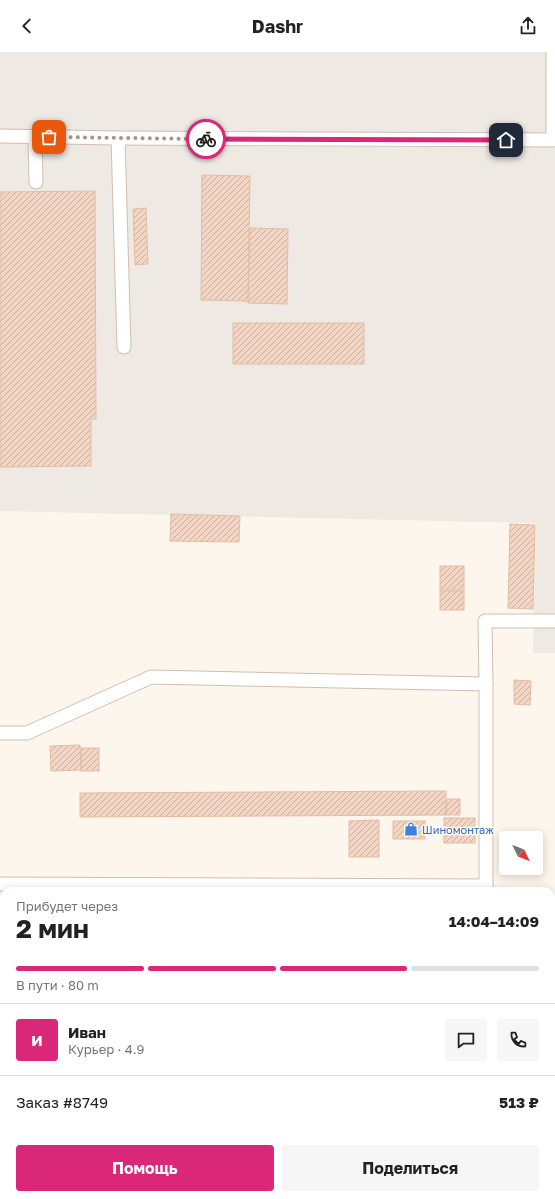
<!DOCTYPE html>
<html lang="ru">
<meta charset="utf-8">
<style>
:root{--surface:#fff;--page:#f6f6f6;--text:#222;--muted:#767676;--line:#e0e0e0;--accent:#db2777}
body{margin:0;font-family:"Golos Text",sans-serif;background:var(--page);color:var(--text);height:100vh;display:flex;flex-direction:column;font-size:15px;white-space:nowrap}
*{box-sizing:border-box;margin:0}
p{font-size:13px;color:var(--muted)}
.icon{flex:none;width:22px;height:22px;fill:none;stroke:currentColor;stroke-width:2;stroke-linecap:round;stroke-linejoin:round}
.map{position:relative;flex:1;overflow:hidden}
.sheet{position:absolute;left:0px;top:835px;width:555px;height:312px;display:flex;flex-direction:column;background:var(--surface);border-radius:12px 12px 0 0;box-shadow:0 2px 10px #0003}
.sheet>*{flex:none}
.needle{width:26px;rotate:133deg}
.buttons{position:absolute;left:499px;top:779px;display:grid;gap:8px}
.buttons a{display:grid;place-items:center;width:44px;height:44px;border-radius:4px;background:var(--surface);box-shadow:0 2px 10px #0003;font-size:20px}
.pin{position:absolute;display:grid;place-items:center;width:34px;height:34px;color:#fff;margin:-17px;border-radius:8px;box-shadow:0 2px 6px #0006}
.courier{position:absolute;display:grid;place-items:center;width:40px;height:40px;margin:-20px;border:3px solid #db2777;border-radius:50%;background:#fff;color:#222;box-shadow:0 1px 5px #0007}
.summary em{font-style:normal;font-weight:700}
.summary div{display:flex;flex-direction:column-reverse}
.summary{display:flex;align-items:center;justify-content:space-between;height:68px;padding:0 16px}
h1{font-size:26px;font-weight:700;line-height:30px}
.bar{display:grid;grid-template-columns:repeat(4,1fr);gap:6px 4px;align-content:center;height:48px;padding:0 16px}
.bar i{height:5px;border-radius:3px;background:var(--line)}
.bar .on{background:var(--accent)}
.bar p{grid-column:span 4}
.line{display:flex;align-items:center;gap:10px;padding:0 16px;border-top:1px solid var(--line)}
.line div{flex:1}
.round{display:grid;place-items:center;flex:none;width:42px;height:42px;border-radius:4px;background:var(--page)}
.cta{display:flex;gap:8px;margin-top:auto;padding:8px 16px}
.cta a{flex:1;height:46px;border-radius:4px;background:var(--accent);color:#fff;font-size:16px;font-weight:700;line-height:46px;text-align:center}
.cta a+a{background:var(--page);color:var(--text)}
header{display:flex;justify-content:space-between;align-items:center;height:52px;padding:0 16px;background:var(--surface);font-size:18px;font-weight:700}
.map>svg:first-child{display:block}
.industrial{fill:#efe9e4}
.forest{fill:url(#forest-firs)}
.building{fill:url(#building-hatch);stroke:#e6bba3}
.lines{fill:none;stroke-linecap:round;stroke-linejoin:round}
.service-casing{stroke:#d1beb0;stroke-width:15}
.primary-casing{stroke:#dad1cd;stroke-width:24}
.path{stroke:#d9b8a5;stroke-width:2.5;stroke-dasharray:1 3;stroke-linecap:butt}
.service{stroke:#fff;stroke-width:13}
.primary{stroke:#fbd9a5;stroke-width:22}
.tram{stroke:#b9a8c9;stroke-width:1}
.done{stroke:#a89285;stroke-width:4;stroke-dasharray:0 7.2}
.route{stroke:#db2777;stroke-width:5}
.labels{text-anchor:middle;dominant-baseline:central;stroke-width:3;stroke-linejoin:round;paint-order:stroke}
.shop-label{font-size:11px;fill:#366cbe;stroke:#fffaf3;text-anchor:start}
</style>
<header><svg class="icon" aria-label="back" viewBox="0 0 24 24"><path d="M15 5l-7 7 7 7"/></svg>Dashr<svg class="icon" aria-label="share" viewBox="0 0 24 24"><path d="M12 15V3M7 8l5-5 5 5M5 13v7h14v-7"/></svg></header>
<div class="map">
<svg width="555" height="1147" viewBox="0 0 555 1147">
<defs>
<pattern id="forest-firs" width="22" height="20" patternUnits="userSpaceOnUse"><rect width="22" height="20" fill="#d8ecc9"/><path d="M5 1l3.5 6h-7zM16 11l3.5 6h-7z" fill="#b4c2a5"/></pattern>
<pattern id="building-hatch" width="6" height="6" patternUnits="userSpaceOnUse"><rect width="6" height="6" fill="#f3d5c3"/><path d="M-1 1l2-2M0 6l6-6M5 7l2-2" fill="none" stroke="#cab0a1"/></pattern>
</defs>
<rect width="100%" height="100%" fill="#fdf6ec"/>
<!-- industrial -->
<path class="industrial" d="M 0,0 L 555,0 L 555,601 L 533,601 L 536,471 L 0,459 Z"/>
<!-- forest -->
<g class="forest">
<rect x="0" y="870" width="4" height="158"/>
<path d="M 551,912 L 555,915 L 555,1013 L 551,1013 Z"/>
<path d="M 0,1121 L 4,1121 L 4,1143 L 53,1143 L 56,1147 L 0,1147 Z"/>
<path d="M 127,1143 L 302,1143 L 305,1147 L 124,1147 Z"/>
<path d="M 387,1143 L 483,1143 L 485,1147 L 374,1147 Z"/>
</g>
<!-- building -->
<g class="building">
<path d="M 202,123 L 250,124 L 248,249 L 201,248 Z"/>
<path d="M 95,139 L 96,367 L 91,367 L 91,414 L 0,415 L 0,140 Z"/>
<path d="M 146,156 L 148,212 L 135,213 L 133,157 Z"/>
<path d="M 250,176 L 288,177 L 287,252 L 248,251 Z"/>
<rect x="233" y="271" width="131" height="41"/>
<path d="M 171,462 L 240,464 L 239,490 L 170,489 Z"/>
<path d="M 510,472 L 535,473 L 533,557 L 508,556 Z"/>
<rect x="440" y="514" width="24" height="24"/>
<rect x="440" y="539" width="24" height="19"/>
<path d="M 514,628 L 531,629 L 530,653 L 514,652 Z"/>
<path d="M 80,693 L 81,718 L 51,719 L 50,694 Z"/>
<rect x="81" y="696" width="18" height="23"/>
<path d="M 446,739 L 446,763 L 80,765 L 80,741 Z"/>
<path d="M 447,747 L 460,747 L 460,763 L 446,763 Z"/>
<rect x="444" y="766" width="31" height="25"/>
<path d="M 379,768 L 379,805 L 349,805 L 349,769 Z"/>
<rect x="393" y="769" width="32" height="18"/>
</g>
<g class="lines">
<!-- service casing -->
<g class="service-casing">
<g id="service">
<path d="M 553,23 L 553,0"/>
<path d="M 0,84 L 118,86 L 553,88 L 553,23 L 555,23"/>
<path d="M 35,85 L 36,130"/>
<path d="M 118,86 L 124,295"/>
<path d="M 486,632 L 485,569 L 555,569"/>
<path d="M 0,681 L 27,681 L 151,625 L 486,632 L 486,834"/>
<path d="M 0,832 L 486,834 L 486,839"/>
<path d="M 105,1147 L 107,1143"/>
<path d="M 323,1147 L 323,1143"/>
</g>
</g>
<!-- primary casing -->
<g class="primary-casing">
<g id="primary">
<path d="M 0,1068 L 4,1068"/>
<path d="M 551,1080 L 555,1080"/>
</g>
</g>
<!-- path -->
<g class="path">
<path d="M 0,959 L 4,959"/>
<path d="M 551,961 L 555,961"/>
</g>
<!-- service -->
<use href="#service" class="service"/>
<!-- primary -->
<use href="#primary" class="primary"/>
<!-- tram -->
<g class="tram">
<path d="M 0,1116 L 4,1116"/>
<path d="M 551,1123 L 555,1123"/>
</g>
</g>
<g class="lines">
<!-- done -->
<path class="done" d="M 49,85 L 206,87"/>
<!-- route -->
<path class="route" d="M 206,87 L 506,88"/>
</g>
<!-- icons -->
<defs>
<g id="shop-bare" transform="scale(1.08)"><path d="M-5-2.5h2.3a2.7 3.5 0 0 1 5.4 0H5L5.5 6h-11ZM-1.5-2.5h3a1.5 2.3 0 0 0-3 0Z" fill="#3f7fe0" stroke="#fffaf3" stroke-width="2.5" paint-order="stroke"/></g>
</defs>
<g fill-rule="evenodd">
<use href="#shop-bare" x="411" y="777"/>
</g>
<g class="labels">
<!-- shop labels -->
<g class="shop-label">
<text x="422" y="777">Шиномонтаж</text>
</g>
</g>
</svg>
<div class="buttons">
<a><svg class="needle" viewBox="-14 -14 28 28"><path d="M0-13l5 13h-10z" fill="#e53935"/><path d="M0 13l5-13h-10z" fill="#767676"/></svg></a>
</div>
<div class="pin" style="left:49px;top:85px;background:#ea580c"><svg class="icon" aria-label="bag" viewBox="0 0 24 24"><path d="M5 8h14l-1 12H6zM9 8a3 3 0 0 1 6 0"/></svg></div>
<div class="pin" style="left:506px;top:88px;background:#1f2937"><svg class="icon" aria-label="home" viewBox="0 0 24 24"><path d="M3 11l9-7 9 7M6 9v11h12V9"/></svg></div>
<div class="courier" style="left:206px;top:87px"><svg class="icon" aria-label="bike" viewBox="0 0 24 24"><circle cx="6" cy="16" r="4"/><circle cx="18" cy="16" r="4"/><path d="M6 16l4-8h5l3 8M10 8l3 8H6M13 5h3"/></svg></div>
<section class="sheet">
<div class="summary"><div><h1>2 мин</h1><p>Прибудет через</p></div><em>14:04–14:09</em></div>
<div class="bar"><i class="on"></i><i class="on"></i><i class="on"></i><i></i><p>В пути · 80 m</p></div>
<div class="line" style="height:72px"><b class="round" style="background:var(--accent);color:#fff">И</b><div><b>Иван</b><p>Курьер · 4.9</p></div><a class="round"><svg class="icon" aria-label="chat" viewBox="0 0 24 24"><path d="M4 5h16v11H9l-5 4z"/></svg></a><a class="round"><svg class="icon" aria-label="phone" viewBox="0 0 24 24"><path d="M5 4h4l2 5-3 2q2 4 5 5l2-3 5 2v4C11 20 4 13 5 4z"/></svg></a></div>
<div class="line" style="height:52px"><div>Заказ #8749</div><b>513 ₽</b></div>
<div class="cta"><a>Помощь</a><a>Поделиться</a></div>
</section>
</div>
